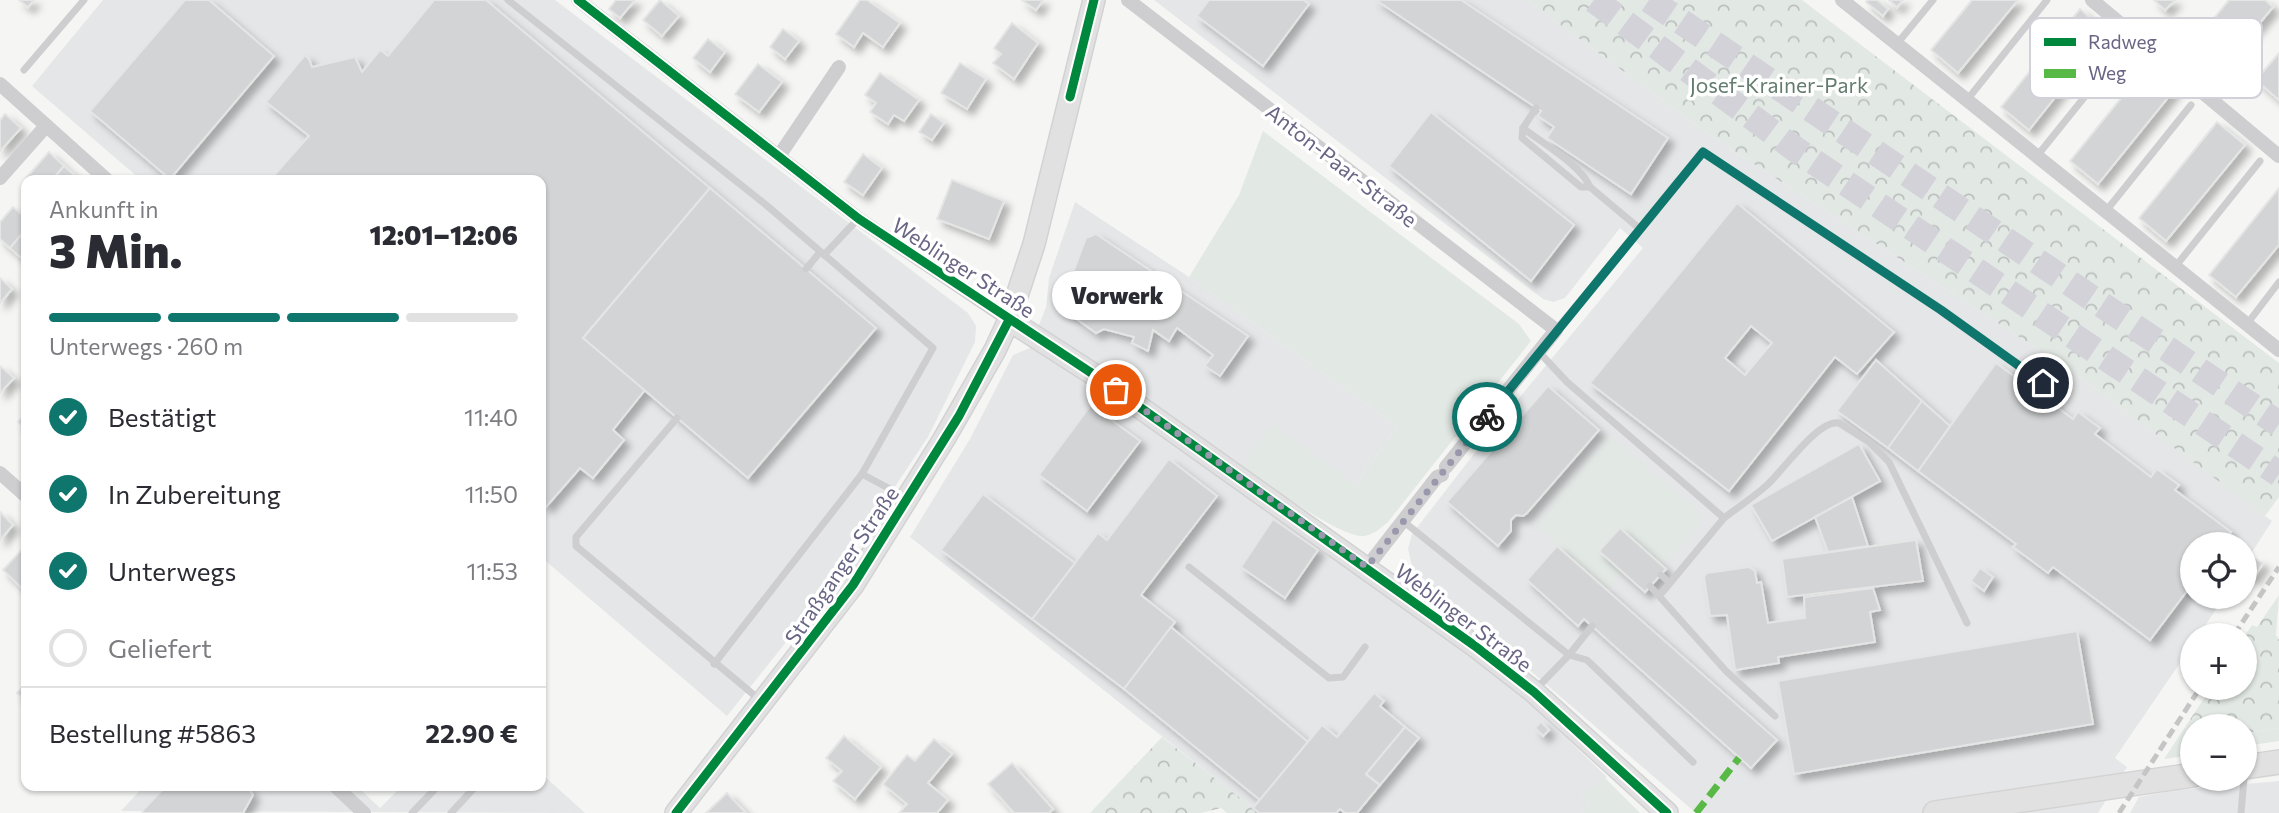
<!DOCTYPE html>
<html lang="de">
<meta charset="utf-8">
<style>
:root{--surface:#fff;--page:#f7f7f7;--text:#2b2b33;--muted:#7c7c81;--line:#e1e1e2;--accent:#0f766e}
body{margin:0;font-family:Commissioner,sans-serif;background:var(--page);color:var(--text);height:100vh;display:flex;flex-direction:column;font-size:26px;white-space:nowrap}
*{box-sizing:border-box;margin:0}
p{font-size:23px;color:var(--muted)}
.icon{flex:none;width:38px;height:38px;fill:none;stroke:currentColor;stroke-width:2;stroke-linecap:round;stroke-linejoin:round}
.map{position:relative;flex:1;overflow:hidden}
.details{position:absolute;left:21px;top:175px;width:525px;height:616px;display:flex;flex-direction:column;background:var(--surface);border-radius:14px;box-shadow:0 2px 5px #0004}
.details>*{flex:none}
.tools{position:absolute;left:2180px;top:532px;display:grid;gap:14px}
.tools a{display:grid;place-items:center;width:77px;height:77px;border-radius:50%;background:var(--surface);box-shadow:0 2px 5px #0004;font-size:35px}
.pin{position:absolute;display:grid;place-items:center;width:60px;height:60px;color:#fff;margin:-30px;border:4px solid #fff;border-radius:50%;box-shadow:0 2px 7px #0007}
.courier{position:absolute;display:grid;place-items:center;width:70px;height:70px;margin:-35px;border:5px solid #0f766e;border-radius:50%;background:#fff;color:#222;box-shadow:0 2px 9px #0007}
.bubble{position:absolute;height:49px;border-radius:24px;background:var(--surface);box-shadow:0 2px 5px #0004;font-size:23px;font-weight:800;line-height:49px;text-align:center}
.summary em{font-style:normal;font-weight:800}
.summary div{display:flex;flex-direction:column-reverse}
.summary{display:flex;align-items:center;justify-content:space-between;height:119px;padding:0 28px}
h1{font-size:46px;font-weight:800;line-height:52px}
.bar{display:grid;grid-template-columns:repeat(4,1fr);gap:10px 7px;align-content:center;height:84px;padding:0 28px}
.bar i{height:9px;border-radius:5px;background:var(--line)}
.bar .current{background:var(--accent)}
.bar p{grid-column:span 4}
.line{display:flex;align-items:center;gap:18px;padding:0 28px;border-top:2px solid var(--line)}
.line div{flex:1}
ol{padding:0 28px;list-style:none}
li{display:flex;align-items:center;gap:21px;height:77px}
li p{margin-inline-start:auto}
li .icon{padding:7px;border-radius:50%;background:var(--accent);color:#fff;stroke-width:4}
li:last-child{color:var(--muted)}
li i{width:38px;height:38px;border:4px solid var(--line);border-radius:50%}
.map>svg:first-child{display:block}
.built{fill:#e5e6e7}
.green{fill:#e2e8e4}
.forest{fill:url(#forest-crowns)}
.building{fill:#d3d4d5;stroke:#e4e5e4;stroke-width:2;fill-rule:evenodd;filter:url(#shadow)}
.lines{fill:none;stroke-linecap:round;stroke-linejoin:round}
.highway-tunnel{stroke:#d2d2d8;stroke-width:26;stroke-dasharray:26 13;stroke-linecap:butt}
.secondary-casing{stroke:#d2d1d3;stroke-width:24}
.primary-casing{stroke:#d3d3d3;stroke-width:26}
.lane{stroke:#cecdcf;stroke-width:7}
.street{stroke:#cecdcf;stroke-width:14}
.secondary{stroke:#e1e1e2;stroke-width:21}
.primary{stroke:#e1e1e2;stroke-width:23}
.rail{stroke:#c5c5c6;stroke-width:5;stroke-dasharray:10 5;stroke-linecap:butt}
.quiet{stroke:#58b947;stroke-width:7;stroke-dasharray:14 7;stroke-linecap:butt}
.cycleway-casing{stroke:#fff;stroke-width:13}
.cycleway{stroke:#00873e;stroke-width:9}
.done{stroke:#9a98ac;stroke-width:7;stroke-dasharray:0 12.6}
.route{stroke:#0f766e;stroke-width:9}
.labels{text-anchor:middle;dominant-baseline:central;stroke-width:7;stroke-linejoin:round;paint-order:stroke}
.park-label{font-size:21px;fill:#647c6f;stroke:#fff}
.street-label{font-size:21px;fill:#696585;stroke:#fff}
.key{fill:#fff;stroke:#d2d1da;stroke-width:2}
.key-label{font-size:19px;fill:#696585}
</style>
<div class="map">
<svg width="2279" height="813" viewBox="0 0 2279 813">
<defs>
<pattern id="forest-crowns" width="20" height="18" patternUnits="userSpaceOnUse" patternTransform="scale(1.75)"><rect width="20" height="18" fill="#e2e8e4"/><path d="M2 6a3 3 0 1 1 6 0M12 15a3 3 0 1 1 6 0" fill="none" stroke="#bbc0be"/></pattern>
<filter id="shadow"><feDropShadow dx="6" dy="6" stdDeviation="3.5" flood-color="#0004"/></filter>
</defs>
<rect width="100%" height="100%" fill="#f5f6f4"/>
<!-- built -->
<g class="built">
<path d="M 103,0 L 555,0 L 968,313 L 976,326 L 975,342 L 928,437 L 818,602 L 727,716 L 541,557 L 541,180 L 141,180 L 32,86 Z"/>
<path d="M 1154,0 L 1527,0 L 1708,134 L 2070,370 L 2272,521 L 2245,563 L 2245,544 L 2193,544 L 2193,597 L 2224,597 L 2199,635 L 2193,635 L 2193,644 L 2115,758 L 2127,767 L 2098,813 L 1696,813 L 1413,570 L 1408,549 L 1412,534 L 1491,432 L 1643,248 L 1620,228 L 1565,298 L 1553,302 L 1543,299 Z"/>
<path d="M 1075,202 L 1189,277 L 1397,426 L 1356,485 L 1273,426 L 1230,485 L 1495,672 L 1536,709 L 1607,777 L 1581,794 L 1589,804 L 1582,813 L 1259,813 L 910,537 L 970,439 L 1013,355 L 1030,348 L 1046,307 L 1049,278 Z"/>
<path d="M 541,773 L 585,813 L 121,811 L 144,786 L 357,786 L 380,808 L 402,786 L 541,786 Z"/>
<path d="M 2279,781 L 2279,813 L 2130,813 L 2139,797 L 2177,790 Z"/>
</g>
<!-- green -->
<g class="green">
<path d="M 1263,131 L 1519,324 L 1531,341 L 1388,522 C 1381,528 1373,535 1364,536 C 1342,539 1264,482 1244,468 L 1244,464 L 1273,425 L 1356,485 L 1397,426 L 1189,277 L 1239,195 Z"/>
<path d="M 1610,436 L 1695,509 L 1700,518 L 1699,525 L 1670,560 L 1661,564 L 1620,528 L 1599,551 L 1622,571 L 1608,589 L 1536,526 Z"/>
<path d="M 2185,727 L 2193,731 L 2193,755 L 2164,759 Z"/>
<path d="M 2279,728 L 2279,741 L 2245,746 L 2245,733 Z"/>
<path d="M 1605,778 L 1640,813 L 1582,813 L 1589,804 L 1581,794 Z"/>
</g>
<!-- forest -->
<g class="forest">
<path d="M 1527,0 L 1802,0 L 2279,363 L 2279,497 L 2265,516 L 2070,370 L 1708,134 Z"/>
<path d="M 2279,595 L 2276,635 L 2279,640 L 2279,728 L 2245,733 L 2245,726 L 2193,726 L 2193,731 L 2185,727 L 2211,688 L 2245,688 L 2245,635 L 2252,625 L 2257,627 Z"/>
<path d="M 1162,737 L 1253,808 L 1259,813 L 1227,813 L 1221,808 L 1201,813 L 1090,813 Z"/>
</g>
<!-- building -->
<g class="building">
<path d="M 19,0 L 34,0 L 28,7 Z"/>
<path d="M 185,0 L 209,0 L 274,56 L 170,179 L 90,111 Z"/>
<path d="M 434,0 L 486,0 L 710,188 L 583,338 L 645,390 L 613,430 L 624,440 L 593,478 L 580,468 L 546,507 L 541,502 L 541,180 L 270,180 L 309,136 L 266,102 L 305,55 L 309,59 L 312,67 L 355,57 L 362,72 L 380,50 L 388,56 Z"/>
<path d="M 616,0 L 635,0 L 620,18 L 609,9 Z"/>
<path d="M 660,0 L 679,16 L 662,36 L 643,20 Z"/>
<path d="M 860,0 L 867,0 L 900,23 L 883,47 L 863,33 L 854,47 L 836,34 Z"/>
<path d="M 1022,0 L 1043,0 L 1036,10 Z"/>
<path d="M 1209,0 L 1303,0 L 1309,4 L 1263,66 L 1197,16 Z"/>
<path d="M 1376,0 L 1461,0 L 1668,138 L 1631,194 L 1547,138 L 1554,127 L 1538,116 L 1541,111 Z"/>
<path d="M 1868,0 L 1877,0 L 1888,9 L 1883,16 L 1866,2 Z"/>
<path d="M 1889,0 L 1903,0 L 1897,7 Z"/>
<path d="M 1972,0 L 2018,0 L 1958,73 L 1931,50 Z"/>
<path d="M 2154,0 L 2175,0 L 2165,10 Z"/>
<path d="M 2229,0 L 2265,0 L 2273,7 L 2234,54 L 2205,29 Z"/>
<path d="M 2080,9 L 2107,32 L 2029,130 L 2001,107 Z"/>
<path d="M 1012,23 L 1038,43 L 1014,79 L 993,63 L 1001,54 L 994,48 Z"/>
<path d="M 783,29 L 799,41 L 785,59 L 770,47 Z"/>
<path d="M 708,39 L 725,52 L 710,72 L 693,58 Z"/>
<path d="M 2279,53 L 2279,100 L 2256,80 Z"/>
<path d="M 960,63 L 986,79 L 967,109 L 941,93 Z"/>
<path d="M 758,64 L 782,82 L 759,112 L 735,94 Z"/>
<path d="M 2147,66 L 2175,89 L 2098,184 L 2070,161 Z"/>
<path d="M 880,73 L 919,100 L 904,121 L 894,115 L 888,124 L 870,112 L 876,103 L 865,95 Z"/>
<path d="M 1431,112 L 1574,225 L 1531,281 L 1389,166 Z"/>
<path d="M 5,114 L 21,128 L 0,151 L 0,120 Z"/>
<path d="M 931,114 L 944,123 L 932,140 L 919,132 Z"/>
<path d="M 2217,122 L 2245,145 L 2166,241 L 2139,218 Z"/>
<path d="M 49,152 L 64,166 L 52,180 L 30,180 L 26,178 Z"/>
<path d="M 863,154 L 882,168 L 863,195 L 844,182 Z"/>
<path d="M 64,166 L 80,180 L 52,180 Z"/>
<path d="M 952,180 L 1004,201 L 989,239 L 937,219 Z"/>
<path d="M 710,188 L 876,328 L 748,478 L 583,338 Z"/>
<path d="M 2279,188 L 2279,245 L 2236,297 L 2209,275 Z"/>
<path d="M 1737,203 L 1894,332 L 1857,374 L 1835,357 L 1729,491 L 1590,383 ZM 1751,326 L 1772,343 L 1745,375 L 1725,358 Z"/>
<path d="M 13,207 L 26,218 L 26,229 L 10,248 L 0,239 L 0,222 Z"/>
<path d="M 26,229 L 26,262 L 10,248 Z"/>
<path d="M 1096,234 L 1248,336 L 1220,376 L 1205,366 L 1213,355 L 1177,328 L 1169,341 L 1153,330 L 1148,351 L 1132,343 L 1134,337 L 1104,329 L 1096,333 L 1060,307 L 1086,238 Z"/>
<path d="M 0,278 L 12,289 L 0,303 Z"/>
<path d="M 1876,360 L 1922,401 L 1888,448 L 1837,411 Z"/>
<path d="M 1996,363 L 2073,419 L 2078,412 L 2100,428 L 2095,434 L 2151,477 L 2157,469 L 2179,485 L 2175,490 L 2231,532 L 2222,544 L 2193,544 L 2193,583 L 2150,640 L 2053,567 L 2048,573 L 2013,547 L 2016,544 L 1918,471 Z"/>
<path d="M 0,366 L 14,378 L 0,393 Z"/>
<path d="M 1548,386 L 1599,430 L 1527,513 L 1523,516 L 1516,515 L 1511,520 L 1511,531 L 1498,546 L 1447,502 Z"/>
<path d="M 1922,401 L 1950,426 L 1918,471 L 1888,448 Z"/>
<path d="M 1091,405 L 1140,441 L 1087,511 L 1039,475 Z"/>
<path d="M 26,414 L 26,429 L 18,422 Z"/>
<path d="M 1859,444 L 1880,481 L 1772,541 L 1751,505 Z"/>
<path d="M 1169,459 L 1217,496 L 1141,595 L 1175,622 L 1124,689 L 1032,619 L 1098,533 L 1107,540 Z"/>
<path d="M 983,494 L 1075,563 L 1032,619 L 941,550 Z"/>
<path d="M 1852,497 L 1868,546 L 1828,552 L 1815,517 Z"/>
<path d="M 0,512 L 13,525 L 0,540 Z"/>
<path d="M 1273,519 L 1318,550 L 1285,598 L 1241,567 Z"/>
<path d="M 1620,528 L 1666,569 L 1645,592 L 1599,551 Z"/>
<path d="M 1916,540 L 1923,581 L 1787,597 L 1782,559 Z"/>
<path d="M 26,545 L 26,592 L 3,570 Z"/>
<path d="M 1557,546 L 1777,740 L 1751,768 L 1584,619 L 1578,626 L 1527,580 Z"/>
<path d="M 2256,559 L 2263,563 L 2253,579 L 2246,574 Z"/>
<path d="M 1749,567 L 1755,571 L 1757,583 L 1761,582 L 1768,623 L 1805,618 L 1804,597 L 1873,588 L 1880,610 L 1870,612 L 1875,642 L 1778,657 L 1779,663 L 1735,670 L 1727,615 L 1710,616 L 1704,577 L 1707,573 Z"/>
<path d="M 1980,568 L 1993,577 L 1984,591 L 1971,581 Z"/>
<path d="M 1171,627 L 1308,742 L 1260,800 L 1124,689 Z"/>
<path d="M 2077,631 L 2093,724 L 1794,774 L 1778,681 Z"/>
<path d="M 26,683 L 26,701 L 17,693 Z"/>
<path d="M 1374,693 L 1384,701 L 1380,706 L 1405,727 L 1366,774 L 1380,785 L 1357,813 L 1345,813 L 1340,809 L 1336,813 L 1259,813 L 1253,808 L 1322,725 L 1337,737 Z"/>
<path d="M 1541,722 L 1549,730 L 1543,736 L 1535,728 Z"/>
<path d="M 1405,727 L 1419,738 L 1380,785 L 1366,774 Z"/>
<path d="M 844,736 L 881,767 L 855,799 L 833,781 L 842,771 L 826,758 Z"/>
<path d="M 934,739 L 952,754 L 928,783 L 948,800 L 937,813 L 899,813 L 907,804 L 883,784 L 907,755 L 915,761 Z"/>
<path d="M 1012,763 L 1053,809 L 1049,813 L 1014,813 L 988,784 Z"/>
<path d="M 166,786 L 247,786 L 253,795 L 243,813 L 144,813 L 142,811 Z"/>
<path d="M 727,793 L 746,813 L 706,813 Z"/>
</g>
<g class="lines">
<!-- highway-tunnel -->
<g class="highway-tunnel">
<path d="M 1594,0 L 1795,149 L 2279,474"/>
<path d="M 1649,0 L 2279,424"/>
</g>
<!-- secondary casing -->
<g class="secondary-casing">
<g id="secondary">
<path d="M 1009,320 L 1096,376 L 1475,646 L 1534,692 L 1667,813"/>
<path d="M 676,813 L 853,585 L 944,439 L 995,350 L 1009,320 L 1034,244 L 1094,0"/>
</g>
</g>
<!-- primary casing -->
<g class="primary-casing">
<g id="primary">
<path d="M 2245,767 L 2279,762"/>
<path d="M 1935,813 L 2193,775"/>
</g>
</g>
<!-- lane -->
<g class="lane">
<path d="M 508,0 L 765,204 L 933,348 L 862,474 L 714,664"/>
<path d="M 1896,45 L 1933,0"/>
<path d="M 24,70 L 84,0"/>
<path d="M 1967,100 L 2047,0"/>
<path d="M 1536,108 L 1523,128 L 1522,138 L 1581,187 L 1590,187"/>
<path d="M 1523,128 C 1542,143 1582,166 1590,187 L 1640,229"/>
<path d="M 2037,156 L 2124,48"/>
<path d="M 2106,211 L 2191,105"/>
<path d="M 824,255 L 858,219"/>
<path d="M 2175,267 L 2260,161"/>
<path d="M 806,269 L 820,252"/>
<path d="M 2247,324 L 2279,282"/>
<path d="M 1556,330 L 1703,152 L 1941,310 L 2043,383"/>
<path d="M 1539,352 L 1567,382 L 1724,518 L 1660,595"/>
<path d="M 677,418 L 576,537 L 576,546 L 760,700"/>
<path d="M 862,474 L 905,497"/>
<path d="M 1724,518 C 1738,507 1754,497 1767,485 C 1783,471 1818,419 1839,423 L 1869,442 L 1889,462 L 1967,623"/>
<path d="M 1403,521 L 1569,655 L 1592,626"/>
<path d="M 1189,567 L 1329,678 L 1343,677 L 1365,647"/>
<path d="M 1661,575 L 1670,583"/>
<path d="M 1650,586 L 1726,671 L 1775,716"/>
<path d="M 1534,691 L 1569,655 L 1587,660 L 1693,762"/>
<path d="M 412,813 L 438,786"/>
<path d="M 451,813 L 476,786"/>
<path d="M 2241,813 L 2244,779"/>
</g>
<!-- street -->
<g class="street">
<path d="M 578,0 L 859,219 L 1009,320"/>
<path d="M 1128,0 L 1556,330 L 1446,467"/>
<path d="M 1842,0 L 2279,350"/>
<path d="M 2092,0 L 2279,156"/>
<path d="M 0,84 L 107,180"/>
<path d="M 779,156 L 839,67"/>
<path d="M 0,178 L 46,126"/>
<path d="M 0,473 L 26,496"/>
<path d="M 1367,567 L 1437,477 L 1442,475"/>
<path d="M 335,786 L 364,813"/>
</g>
<!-- secondary -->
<use href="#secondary" class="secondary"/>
<!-- primary -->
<use href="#primary" class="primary"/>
<!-- rail -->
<g class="rail">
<path d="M 2234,635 L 2279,567"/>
<path d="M 2119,813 L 2200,688"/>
</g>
<!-- quiet -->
<path class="quiet" d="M 1696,813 L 1739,758"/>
<!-- cycleway casing -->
<g class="cycleway-casing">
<g id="cycleway">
<path d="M 578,0 L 859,219 L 1096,376 L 1475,646 L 1534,692 L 1667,813"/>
<path d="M 1070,97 L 1094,0"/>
<path d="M 676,813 L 853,585 L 959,416 L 1009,320"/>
</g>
</g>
<!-- cycleway -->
<use href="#cycleway" class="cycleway"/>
</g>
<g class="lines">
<!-- done -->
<path class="done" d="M 1116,390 L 1367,567 L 1487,417"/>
<!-- route -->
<path class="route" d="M 1487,417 L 1703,152 L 1941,310 L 2043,383"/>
</g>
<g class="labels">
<!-- park labels -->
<g class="park-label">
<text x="1779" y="84">Josef-Krainer-Park</text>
</g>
<!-- street labels -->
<g class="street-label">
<text transform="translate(1342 165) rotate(38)">Anton-Paar-Straße</text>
<text transform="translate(964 267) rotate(33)">Weblinger Straße</text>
<text transform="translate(841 565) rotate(-56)">Straßganger Straße</text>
<text transform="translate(1464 617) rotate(37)">Weblinger Straße</text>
</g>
</g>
<!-- legend -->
<rect x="2030" y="18" width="232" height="80" rx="10" class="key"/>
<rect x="2044" y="38" width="32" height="8" fill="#00873e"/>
<rect x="2044" y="69" width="32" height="9" fill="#58b947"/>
<g class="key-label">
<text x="2088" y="49">Radweg</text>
<text x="2088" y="80">Weg</text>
</g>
</svg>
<div class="tools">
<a><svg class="icon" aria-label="locate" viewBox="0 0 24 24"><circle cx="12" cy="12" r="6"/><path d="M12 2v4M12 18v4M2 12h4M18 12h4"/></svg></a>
<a>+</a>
<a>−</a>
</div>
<div class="pin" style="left:1116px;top:390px;background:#ea580c"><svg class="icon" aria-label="bag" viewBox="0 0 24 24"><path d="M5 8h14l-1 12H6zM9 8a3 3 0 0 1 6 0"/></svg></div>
<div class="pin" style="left:2043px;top:383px;background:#1f2937"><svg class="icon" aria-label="home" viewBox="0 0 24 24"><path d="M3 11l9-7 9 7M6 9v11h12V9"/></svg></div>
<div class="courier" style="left:1487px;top:417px"><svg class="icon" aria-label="bike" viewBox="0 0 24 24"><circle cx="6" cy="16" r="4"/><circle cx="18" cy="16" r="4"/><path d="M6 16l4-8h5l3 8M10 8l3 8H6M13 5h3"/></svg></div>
<div class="bubble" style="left:1052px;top:271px;width:130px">Vorwerk</div>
<section class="details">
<div class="summary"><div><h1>3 Min.</h1><p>Ankunft in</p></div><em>12:01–12:06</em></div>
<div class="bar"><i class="current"></i><i class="current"></i><i class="current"></i><i></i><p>Unterwegs · 260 m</p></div>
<ol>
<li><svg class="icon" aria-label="check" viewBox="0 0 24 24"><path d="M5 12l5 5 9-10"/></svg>Bestätigt<p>11:40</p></li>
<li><svg class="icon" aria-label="check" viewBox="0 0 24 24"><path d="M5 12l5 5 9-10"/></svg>In Zubereitung<p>11:50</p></li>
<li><svg class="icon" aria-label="check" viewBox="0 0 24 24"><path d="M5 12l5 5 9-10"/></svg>Unterwegs<p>11:53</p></li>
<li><i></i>Geliefert</li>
</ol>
<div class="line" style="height:91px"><div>Bestellung #5863</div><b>22.90 €</b></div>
</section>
</div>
